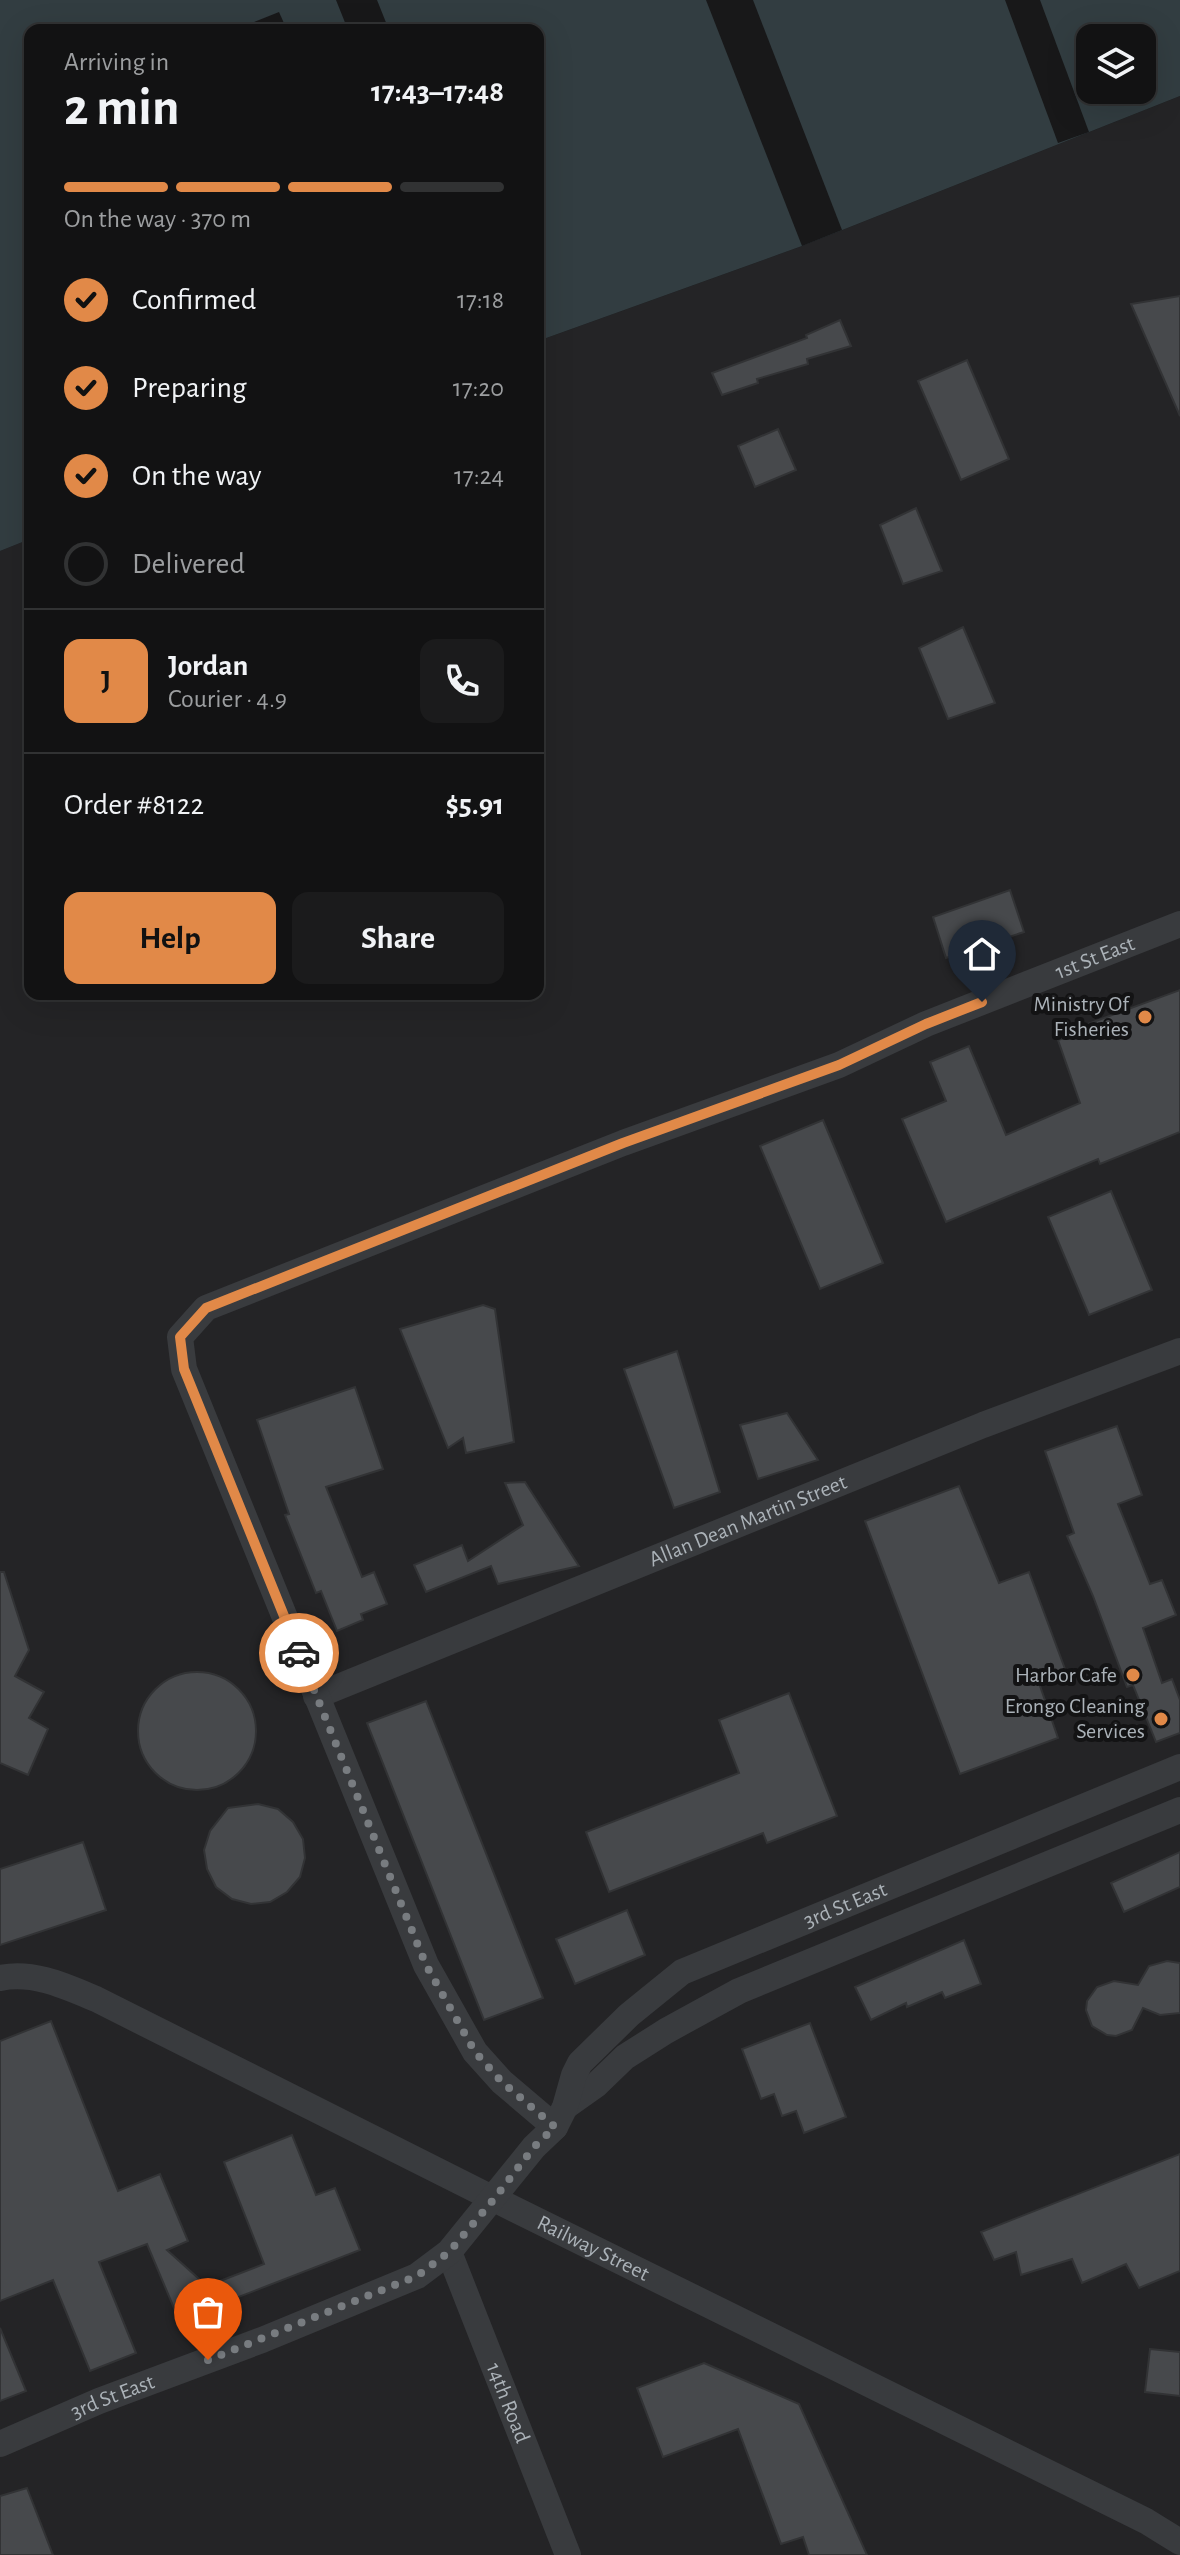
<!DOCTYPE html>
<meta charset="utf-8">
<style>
:root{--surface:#121213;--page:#1b1b1c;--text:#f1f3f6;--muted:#9c9ea0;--line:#313233;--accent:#e18948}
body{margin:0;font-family:"Alegreya Sans",sans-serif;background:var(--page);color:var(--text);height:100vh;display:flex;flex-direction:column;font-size:30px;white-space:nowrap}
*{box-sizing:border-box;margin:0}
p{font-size:26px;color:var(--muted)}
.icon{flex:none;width:44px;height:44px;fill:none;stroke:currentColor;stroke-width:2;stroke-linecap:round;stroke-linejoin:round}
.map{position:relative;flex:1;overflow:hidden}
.details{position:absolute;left:24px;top:24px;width:520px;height:976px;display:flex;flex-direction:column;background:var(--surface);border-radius:16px;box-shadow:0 8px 32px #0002,0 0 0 2px var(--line)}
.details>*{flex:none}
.fabs{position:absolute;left:1076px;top:24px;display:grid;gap:16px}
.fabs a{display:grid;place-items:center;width:80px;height:80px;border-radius:16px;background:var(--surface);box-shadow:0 8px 32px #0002,0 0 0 2px var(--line);font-size:40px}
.pin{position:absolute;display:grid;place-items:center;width:68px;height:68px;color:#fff;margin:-82px -34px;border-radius:50% 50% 50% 0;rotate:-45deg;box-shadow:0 0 8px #0007}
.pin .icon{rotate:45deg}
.courier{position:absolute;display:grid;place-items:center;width:80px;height:80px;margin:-40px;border:6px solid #e18948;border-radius:50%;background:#fff;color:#222;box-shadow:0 2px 10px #0007}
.head em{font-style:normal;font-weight:700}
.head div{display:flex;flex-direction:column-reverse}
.head{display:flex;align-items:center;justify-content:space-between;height:136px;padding:0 40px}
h1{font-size:52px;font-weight:700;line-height:60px}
.bar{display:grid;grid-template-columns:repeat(4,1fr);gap:12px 8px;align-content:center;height:96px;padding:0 40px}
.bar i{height:10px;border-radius:6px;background:var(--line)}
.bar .selected{background:var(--accent)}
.bar p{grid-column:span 4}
.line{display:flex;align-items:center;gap:20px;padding:0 40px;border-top:2px solid var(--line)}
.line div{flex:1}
.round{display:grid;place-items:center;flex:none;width:84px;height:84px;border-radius:16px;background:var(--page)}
ol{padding:0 40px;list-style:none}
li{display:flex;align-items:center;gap:24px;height:88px}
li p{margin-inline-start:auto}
li .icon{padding:8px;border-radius:50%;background:var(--accent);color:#111;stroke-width:4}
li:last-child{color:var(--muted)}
li i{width:44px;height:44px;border:4px solid var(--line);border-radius:50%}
.button{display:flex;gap:16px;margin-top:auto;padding:16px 40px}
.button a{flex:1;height:92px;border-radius:16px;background:var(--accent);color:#111;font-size:32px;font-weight:700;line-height:92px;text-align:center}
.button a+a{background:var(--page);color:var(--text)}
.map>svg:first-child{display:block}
.built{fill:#242426}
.water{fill:#323d41;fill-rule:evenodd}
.pier{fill:#181819}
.building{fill:#47494c;stroke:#323335;stroke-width:2}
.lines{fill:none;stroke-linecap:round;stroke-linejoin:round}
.street{stroke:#393b3e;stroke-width:26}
.done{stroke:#787c80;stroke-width:8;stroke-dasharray:0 14.4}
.route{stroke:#e18948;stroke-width:10}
.poi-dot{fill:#e18948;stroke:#131314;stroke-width:3}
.labels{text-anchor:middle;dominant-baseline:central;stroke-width:8;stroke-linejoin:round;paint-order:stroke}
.street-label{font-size:22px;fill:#abb2b8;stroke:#131314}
.poi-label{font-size:22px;fill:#abb2b8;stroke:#131314;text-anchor:end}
</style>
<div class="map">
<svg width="1180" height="2555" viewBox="0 0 1180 2555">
<rect width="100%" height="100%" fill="#181819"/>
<!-- built -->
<path class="built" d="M 1180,96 L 1180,2555 L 0,2555 L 0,551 L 30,539 L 30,994 L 538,994 L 538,341 L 802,246 Z"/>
<!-- water -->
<path class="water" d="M 0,0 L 1180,0 L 1180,96 L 802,246 L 538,341 L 538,30 L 30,30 L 30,539 L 0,551 ZM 1090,38 L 1142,38 L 1142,90 L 1090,90 Z"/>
<!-- pier -->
<g class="pier">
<path d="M 336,0 L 377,0 L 389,30 L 348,30 Z"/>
<path d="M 706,0 L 753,0 L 842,230 L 802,246 Z"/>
<path d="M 1005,0 L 1040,0 L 1089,132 L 1058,143 Z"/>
<path d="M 279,12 L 287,30 L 245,30 L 244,26 Z"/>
</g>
<!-- building -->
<g class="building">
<path d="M 1180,296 L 1180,416 L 1131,304 Z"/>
<path d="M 840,320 L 851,346 L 807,359 L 808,364 L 757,379 L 758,383 L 722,395 L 712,373 L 807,338 L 806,335 Z"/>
<path d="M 967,360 L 1009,459 L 961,480 L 918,381 Z"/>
<path d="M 778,429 L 796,470 L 755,487 L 738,446 Z"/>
<path d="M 916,508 L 942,571 L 903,584 L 880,525 Z"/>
<path d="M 963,627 L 995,703 L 948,719 L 919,648 Z"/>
<path d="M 1010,890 L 1024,932 L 946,958 L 933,917 Z"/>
<path d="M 1180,990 L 1180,1132 L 1100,1164 L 1098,1159 L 946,1222 L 902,1119 L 946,1101 L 930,1062 L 969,1046 L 1006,1135 L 1080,1103 L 1058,1040 L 1087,1030 L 1085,1025 Z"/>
<path d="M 823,1120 L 883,1263 L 820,1289 L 760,1146 Z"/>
<path d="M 1111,1191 L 1152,1290 L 1089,1315 L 1048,1217 Z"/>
<path d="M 483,1305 L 495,1309 L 514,1442 L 466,1453 L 463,1438 L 448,1448 L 400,1329 Z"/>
<path d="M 677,1351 L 720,1492 L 674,1508 L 624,1369 Z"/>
<path d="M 355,1387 L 383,1469 L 326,1487 L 362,1577 L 374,1572 L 387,1604 L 361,1614 L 363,1620 L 337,1631 L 321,1591 L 316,1593 L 285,1515 L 289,1514 L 257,1420 Z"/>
<path d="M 787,1413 L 818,1460 L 758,1479 L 740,1425 Z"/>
<path d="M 1117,1426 L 1142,1495 L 1118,1504 L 1150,1584 L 1162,1580 L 1176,1615 L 1143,1628 L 1162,1683 L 1172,1679 L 1180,1700 L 1180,1733 L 1156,1742 L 1133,1685 L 1127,1687 L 1093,1596 L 1067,1536 L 1074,1533 L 1045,1451 Z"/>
<path d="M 525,1482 L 579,1566 L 498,1584 L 491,1566 L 426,1592 L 414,1565 L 462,1545 L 468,1561 L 523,1525 L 505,1483 Z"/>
<path d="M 959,1486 L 999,1583 L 1029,1572 L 1065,1669 L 1039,1683 L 1058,1738 L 960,1774 L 865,1521 Z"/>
<path d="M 0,1572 L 4,1572 L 29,1650 L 15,1676 L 44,1692 L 29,1718 L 48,1729 L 28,1775 L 0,1763 Z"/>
<circle cx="197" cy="1731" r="59"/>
<path d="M 789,1693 L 837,1816 L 767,1843 L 763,1833 L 609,1892 L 586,1832 L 739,1773 L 719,1720 Z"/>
<path d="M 426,1701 L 543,1998 L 484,2020 L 367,1723 Z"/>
<path d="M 258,1804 L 278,1809 L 293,1822 L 303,1839 L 305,1858 L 300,1877 L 287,1892 L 270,1902 L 251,1904 L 232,1899 L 216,1887 L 207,1869 L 204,1850 L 210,1831 L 228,1808 Z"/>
<path d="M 83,1842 L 106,1910 L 0,1945 L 0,1869 Z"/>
<path d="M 1180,1852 L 1180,1887 L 1124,1912 L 1111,1883 Z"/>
<path d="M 627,1910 L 645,1955 L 575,1984 L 556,1939 Z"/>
<path d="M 964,1940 L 981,1984 L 945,1998 L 942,1992 L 907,2007 L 906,2003 L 871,2020 L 855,1987 Z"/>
<path d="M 1167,1961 L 1180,1963 L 1180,2013 L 1160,2015 L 1143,2008 L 1132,2030 L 1116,2036 L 1107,2035 L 1092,2026 L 1086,2010 L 1087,2001 L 1097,1987 L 1114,1981 L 1138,1985 L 1149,1966 Z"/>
<path d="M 51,2021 L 118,2191 L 160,2174 L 188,2241 L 167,2250 L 207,2286 L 264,2264 L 224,2162 L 292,2135 L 316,2195 L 335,2188 L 360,2250 L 179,2320 L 147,2244 L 99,2262 L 136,2353 L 90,2371 L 53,2280 L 0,2301 L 0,2041 Z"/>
<path d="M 810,2023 L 846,2117 L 804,2133 L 796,2111 L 782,2116 L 774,2094 L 761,2099 L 742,2049 Z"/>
<path d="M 1180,2154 L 1180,2271 L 1139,2288 L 1126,2264 L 1082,2283 L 1072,2259 L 1021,2275 L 1016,2252 L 994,2260 L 981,2232 Z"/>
<path d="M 0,2328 L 26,2391 L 0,2401 Z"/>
<path d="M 1150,2349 L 1180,2352 L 1180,2396 L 1145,2392 Z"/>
<path d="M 704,2363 L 799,2404 L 867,2555 L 809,2555 L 803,2537 L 781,2544 L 738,2429 L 663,2457 L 637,2388 Z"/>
<path d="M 27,2488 L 53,2555 L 0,2555 L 0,2496 Z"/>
</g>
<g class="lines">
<!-- street -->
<g class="street">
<path id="s1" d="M 316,1696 L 983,1425 L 1180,1351"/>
<path id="s2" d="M 0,1978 C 33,1971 65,1986 96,1999 L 494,2199 L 1146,2521 L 1180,2542"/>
<path d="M 565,2107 L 596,2085 L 625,2057 L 666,2031 L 739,1991 L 1180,1810"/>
<path id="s3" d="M 555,2127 L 502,2082 L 475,2052 L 426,1965 L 184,1369 L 180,1337 L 206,1308 L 623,1143 L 839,1065 L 926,1024 L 1180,924"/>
<path id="s4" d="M 449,2252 L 568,2555"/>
<path id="s5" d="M 0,2444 L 99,2401 L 262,2340 L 417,2276 L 449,2252 L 534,2147 L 555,2127 L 565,2107 L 574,2075 L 580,2063 L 629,2015 L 682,1972 L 1180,1767"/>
</g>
</g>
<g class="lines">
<!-- done -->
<path class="done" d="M 208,2360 L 417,2276 L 449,2252 L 494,2199 L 534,2147 L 555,2127 L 502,2082 L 475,2052 L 426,1965 L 299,1653"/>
<!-- route -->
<path class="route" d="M 299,1653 L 184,1369 L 180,1337 L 206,1308 L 623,1143 L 839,1065 L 926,1024 L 982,1002"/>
</g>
<!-- markers -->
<g class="poi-dot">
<circle cx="1145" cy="1017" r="8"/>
<circle cx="1133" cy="1675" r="8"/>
<circle cx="1161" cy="1719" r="8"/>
</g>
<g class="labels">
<!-- street labels -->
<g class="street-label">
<text stroke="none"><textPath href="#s3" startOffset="1880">1st St East</textPath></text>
<text stroke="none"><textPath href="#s1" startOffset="466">Allan Dean Martin Street</textPath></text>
<text stroke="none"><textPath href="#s5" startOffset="1036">3rd St East</textPath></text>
<text stroke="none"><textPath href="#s2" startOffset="656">Railway Street</textPath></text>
<text stroke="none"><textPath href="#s5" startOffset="122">3rd St East</textPath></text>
<text stroke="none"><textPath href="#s4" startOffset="162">14th Road</textPath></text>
</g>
<!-- poi labels -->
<g class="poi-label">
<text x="1129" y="1004">Ministry Of<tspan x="1129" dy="25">Fisheries</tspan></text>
<text x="1117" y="1675">Harbor Cafe</text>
<text x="1145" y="1706">Erongo Cleaning<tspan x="1145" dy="25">Services</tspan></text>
</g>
</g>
</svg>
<div class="fabs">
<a><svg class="icon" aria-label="layers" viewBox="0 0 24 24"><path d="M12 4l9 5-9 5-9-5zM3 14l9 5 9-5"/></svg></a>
</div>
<div class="pin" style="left:208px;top:2360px;background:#ea580c"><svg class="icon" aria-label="bag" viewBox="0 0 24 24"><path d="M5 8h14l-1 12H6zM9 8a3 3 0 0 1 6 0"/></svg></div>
<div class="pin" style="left:982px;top:1002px;background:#1f2937"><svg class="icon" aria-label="home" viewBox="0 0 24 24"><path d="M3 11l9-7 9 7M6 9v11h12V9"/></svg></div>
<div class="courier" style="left:299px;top:1653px"><svg class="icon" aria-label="car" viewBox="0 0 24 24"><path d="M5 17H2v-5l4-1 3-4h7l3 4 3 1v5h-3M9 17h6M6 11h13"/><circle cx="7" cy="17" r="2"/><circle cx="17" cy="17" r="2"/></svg></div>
<section class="details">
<div class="head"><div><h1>2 min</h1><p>Arriving in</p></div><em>17:43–17:48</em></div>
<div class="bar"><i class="selected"></i><i class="selected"></i><i class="selected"></i><i></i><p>On the way · 370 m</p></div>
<ol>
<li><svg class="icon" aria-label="check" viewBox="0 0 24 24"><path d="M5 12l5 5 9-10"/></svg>Confirmed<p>17:18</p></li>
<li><svg class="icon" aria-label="check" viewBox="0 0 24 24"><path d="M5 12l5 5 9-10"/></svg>Preparing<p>17:20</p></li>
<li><svg class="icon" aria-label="check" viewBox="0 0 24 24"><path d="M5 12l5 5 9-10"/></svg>On the way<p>17:24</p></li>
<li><i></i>Delivered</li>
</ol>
<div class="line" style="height:144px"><b class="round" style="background:var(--accent);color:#111">J</b><div><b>Jordan</b><p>Courier · 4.9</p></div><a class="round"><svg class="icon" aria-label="phone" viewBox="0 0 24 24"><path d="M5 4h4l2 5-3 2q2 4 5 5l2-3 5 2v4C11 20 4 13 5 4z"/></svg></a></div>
<div class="line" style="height:104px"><div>Order #8122</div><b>$5.91</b></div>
<div class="button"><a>Help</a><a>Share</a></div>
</section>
</div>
